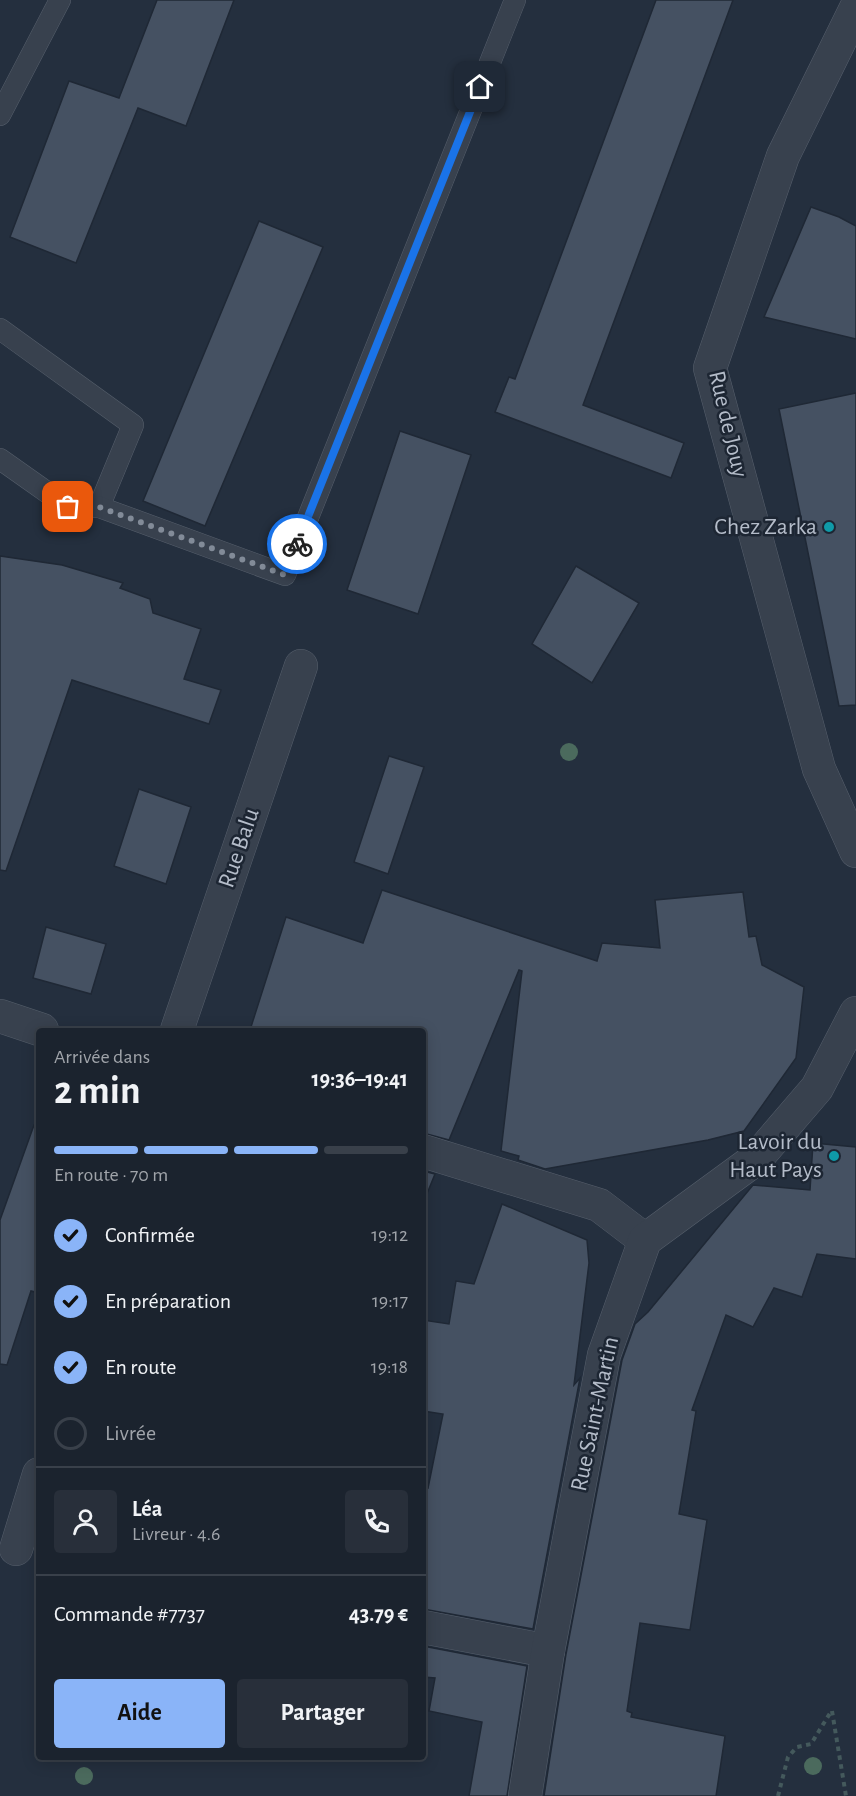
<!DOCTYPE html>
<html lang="fr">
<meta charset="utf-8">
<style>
:root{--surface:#1b232e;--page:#282f3a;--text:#f1f3f6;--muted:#a0a4aa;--line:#39404a;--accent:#8ab4f8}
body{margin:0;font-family:"Alegreya Sans",sans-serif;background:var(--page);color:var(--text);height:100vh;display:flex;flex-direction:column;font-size:22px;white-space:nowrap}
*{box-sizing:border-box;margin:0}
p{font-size:20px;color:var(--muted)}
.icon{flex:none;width:33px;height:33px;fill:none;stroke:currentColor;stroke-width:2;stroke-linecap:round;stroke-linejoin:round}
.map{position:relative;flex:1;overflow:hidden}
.details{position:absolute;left:36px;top:1028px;width:390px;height:732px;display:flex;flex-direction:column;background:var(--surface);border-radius:6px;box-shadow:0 3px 15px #0003,0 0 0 2px var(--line)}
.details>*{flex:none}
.pin{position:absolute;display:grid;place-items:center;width:51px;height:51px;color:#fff;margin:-26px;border-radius:12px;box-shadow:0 3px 9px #0006}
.courier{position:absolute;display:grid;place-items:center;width:60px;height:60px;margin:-30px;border:4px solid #1a73e8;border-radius:50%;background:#fff;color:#222;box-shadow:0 2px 8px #0007}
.overview em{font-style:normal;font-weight:700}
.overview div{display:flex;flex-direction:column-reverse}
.overview{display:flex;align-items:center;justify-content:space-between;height:102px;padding:0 18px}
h1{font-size:39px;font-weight:700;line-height:45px}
.bar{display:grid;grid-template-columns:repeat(4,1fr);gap:9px 6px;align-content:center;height:72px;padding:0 18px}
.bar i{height:8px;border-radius:4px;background:var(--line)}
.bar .current{background:var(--accent)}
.bar p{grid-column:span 4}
.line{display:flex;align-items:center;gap:15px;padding:0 18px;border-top:2px solid var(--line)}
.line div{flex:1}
.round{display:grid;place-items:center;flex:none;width:63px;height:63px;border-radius:6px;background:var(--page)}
ol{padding:0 18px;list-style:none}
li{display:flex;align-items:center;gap:18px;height:66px}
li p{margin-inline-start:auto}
li .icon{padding:6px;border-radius:50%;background:var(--accent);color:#111;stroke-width:4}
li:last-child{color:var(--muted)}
li i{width:33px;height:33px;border:3px solid var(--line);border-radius:50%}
.button{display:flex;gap:12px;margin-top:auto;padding:12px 18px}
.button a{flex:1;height:69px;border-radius:6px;background:var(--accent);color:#111;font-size:24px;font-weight:700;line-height:69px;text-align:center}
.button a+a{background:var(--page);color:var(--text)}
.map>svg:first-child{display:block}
.building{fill:#455162;stroke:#1f2835;stroke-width:1.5}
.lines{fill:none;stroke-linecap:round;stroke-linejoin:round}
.service-casing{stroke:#565f6c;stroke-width:22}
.minor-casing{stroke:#565f6c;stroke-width:34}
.path{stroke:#44595c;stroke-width:4;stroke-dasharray:4.5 4.5;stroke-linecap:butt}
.service{stroke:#38414e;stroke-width:21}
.minor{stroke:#38414e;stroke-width:33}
.tree{fill:#4b6a5d}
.done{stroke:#828b98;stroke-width:6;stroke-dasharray:0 10.8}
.route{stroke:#1a73e8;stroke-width:8}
.culture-dot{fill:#0f9aa8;stroke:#1d2633;stroke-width:2}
.labels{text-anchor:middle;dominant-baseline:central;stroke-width:5;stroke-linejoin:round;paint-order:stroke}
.street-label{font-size:24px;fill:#b4bcc9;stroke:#1d2633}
.poi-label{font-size:24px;fill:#b4bcc9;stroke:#1d2633;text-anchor:end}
</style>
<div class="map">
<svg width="856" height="1796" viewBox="0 0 856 1796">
<rect width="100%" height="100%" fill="#242f3e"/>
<!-- building -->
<g class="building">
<path d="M 157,0 L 234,0 L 186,126 L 138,108 L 76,263 L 10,237 L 69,81 L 119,98 Z"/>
<path d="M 656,0 L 733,0 L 583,405 L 684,443 L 671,478 L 495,412 L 509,377 L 515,379 Z"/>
<path d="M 811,207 L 839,217 L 856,226 L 856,339 L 764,317 Z"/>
<path d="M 259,221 L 323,247 L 205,526 L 143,501 Z"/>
<path d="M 856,393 L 856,705 L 839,706 L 779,409 Z"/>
<path d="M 400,431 L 471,455 L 418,614 L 347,590 Z"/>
<path d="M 0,556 L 62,565 L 123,583 L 120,588 L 150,599 L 153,613 L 201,629 L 184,679 L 221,690 L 209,724 L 72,680 L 6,871 L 0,870 Z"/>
<path d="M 576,566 L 639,603 L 592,683 L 532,644 Z"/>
<path d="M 389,756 L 424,767 L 388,874 L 354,862 Z"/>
<path d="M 139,789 L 191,807 L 166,884 L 114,866 Z"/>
<path d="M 382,890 L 597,961 L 602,943 L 660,948 L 655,900 L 743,892 L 749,937 L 756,936 L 762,965 L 804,987 L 796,1058 L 744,1131 L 708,1140 L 545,1169 L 518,1160 L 519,1156 L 501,1151 L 522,971 L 519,970 L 449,1140 L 423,1133 L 423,1030 L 250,1030 L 286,917 L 363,943 Z"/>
<path d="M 46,927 L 106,944 L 91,994 L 33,978 Z"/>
<path d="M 34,1125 L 39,1126 L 39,1293 L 31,1291 L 7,1365 L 0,1364 L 0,1220 Z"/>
<path d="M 813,1143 L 856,1147 L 856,1259 L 817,1254 L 802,1297 L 774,1288 L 753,1327 L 726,1315 L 692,1410 L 696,1411 L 679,1514 L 707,1520 L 690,1630 L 640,1623 L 627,1711 L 632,1713 L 631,1717 L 725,1736 L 716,1796 L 544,1796 L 566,1654 L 622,1360 L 635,1324 L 648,1312 L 753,1185 L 810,1190 Z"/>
<path d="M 423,1171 L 435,1174 L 424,1201 L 423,1201 Z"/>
<path d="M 502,1204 L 587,1240 L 589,1263 L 574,1385 L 580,1378 L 533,1629 L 423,1609 L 423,1487 L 428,1488 L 443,1414 L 423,1411 L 423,1320 L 449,1324 L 456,1281 L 474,1284 Z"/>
<path d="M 423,1646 L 527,1666 L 507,1796 L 469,1796 L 482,1722 L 429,1711 L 435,1678 L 423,1677 Z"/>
</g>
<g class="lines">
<!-- service casing -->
<g class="service-casing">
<g id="service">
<path d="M 0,115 L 60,0"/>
<path d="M 0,329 L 133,425 L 99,507"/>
<path d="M 0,459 L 68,507 L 99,507 L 285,575 L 515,0"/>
</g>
</g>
<!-- minor casing -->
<g class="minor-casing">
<g id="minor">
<path d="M 856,8 L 783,156 L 710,368 L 819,769 L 856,851"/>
<path d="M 0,1016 L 42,1030"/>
<path d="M 177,1030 L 301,666"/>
<path d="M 423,1151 L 599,1205 L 645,1240"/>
<path d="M 16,1549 L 39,1474"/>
<path d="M 423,1627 L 548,1651"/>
<path d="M 525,1796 L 548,1651 L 604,1355 L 645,1240 L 757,1158 L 817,1088 L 856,1013"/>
</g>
</g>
<!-- path -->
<g class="path">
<path d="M 832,1711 L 846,1796"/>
<path d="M 778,1796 L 788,1757 L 797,1747 L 811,1744 L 832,1710"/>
</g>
<!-- service -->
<use href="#service" class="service"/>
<!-- minor -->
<use href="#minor" class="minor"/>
</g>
<!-- trees -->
<g class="tree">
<circle cx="569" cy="752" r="9"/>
<circle cx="813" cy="1766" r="9"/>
<circle cx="84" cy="1776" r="9"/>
</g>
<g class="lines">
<!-- done -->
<path class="done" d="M 68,507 L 99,507 L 285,575 L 297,544"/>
<!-- route -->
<path class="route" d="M 297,544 L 480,87"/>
</g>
<!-- markers -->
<g class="culture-dot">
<circle cx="829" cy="527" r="6"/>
<circle cx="834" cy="1156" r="6"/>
</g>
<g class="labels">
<!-- street labels -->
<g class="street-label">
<text transform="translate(728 424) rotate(77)">Rue de Jouy</text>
<text transform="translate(239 848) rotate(-71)">Rue Balu</text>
<text transform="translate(595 1414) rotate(-78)">Rue Saint-Martin</text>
</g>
<!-- poi labels -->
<g class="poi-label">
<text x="817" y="527">Chez Zarka</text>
<text x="822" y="1142">Lavoir du<tspan x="822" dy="28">Haut Pays</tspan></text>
</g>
</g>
</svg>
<div class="pin" style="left:68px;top:507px;background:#ea580c"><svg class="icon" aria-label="bag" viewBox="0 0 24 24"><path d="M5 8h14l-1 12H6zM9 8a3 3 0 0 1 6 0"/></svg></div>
<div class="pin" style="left:480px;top:87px;background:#1f2937"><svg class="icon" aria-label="home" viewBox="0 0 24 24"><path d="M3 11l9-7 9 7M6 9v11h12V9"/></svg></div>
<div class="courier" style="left:297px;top:544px"><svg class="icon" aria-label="bike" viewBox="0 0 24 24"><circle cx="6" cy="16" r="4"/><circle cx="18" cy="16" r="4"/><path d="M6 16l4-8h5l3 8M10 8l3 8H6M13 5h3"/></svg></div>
<section class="details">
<div class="overview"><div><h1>2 min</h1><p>Arrivée dans</p></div><em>19:36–19:41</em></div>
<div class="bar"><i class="current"></i><i class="current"></i><i class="current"></i><i></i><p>En route · 70 m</p></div>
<ol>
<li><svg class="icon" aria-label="check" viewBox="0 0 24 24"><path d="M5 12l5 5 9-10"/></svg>Confirmée<p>19:12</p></li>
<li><svg class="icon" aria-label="check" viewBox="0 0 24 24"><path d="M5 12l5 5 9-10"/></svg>En préparation<p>19:17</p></li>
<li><svg class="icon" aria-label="check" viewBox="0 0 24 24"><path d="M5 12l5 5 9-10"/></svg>En route<p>19:18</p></li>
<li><i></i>Livrée</li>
</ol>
<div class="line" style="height:108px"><a class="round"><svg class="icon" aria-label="person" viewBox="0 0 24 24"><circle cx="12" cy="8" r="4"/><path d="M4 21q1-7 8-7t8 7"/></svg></a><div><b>Léa</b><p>Livreur · 4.6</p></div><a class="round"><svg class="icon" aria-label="phone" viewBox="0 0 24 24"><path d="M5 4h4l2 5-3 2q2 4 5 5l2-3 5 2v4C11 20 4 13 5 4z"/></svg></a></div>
<div class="line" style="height:78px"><div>Commande #7737</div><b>43.79 €</b></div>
<div class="button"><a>Aide</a><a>Partager</a></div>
</section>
</div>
